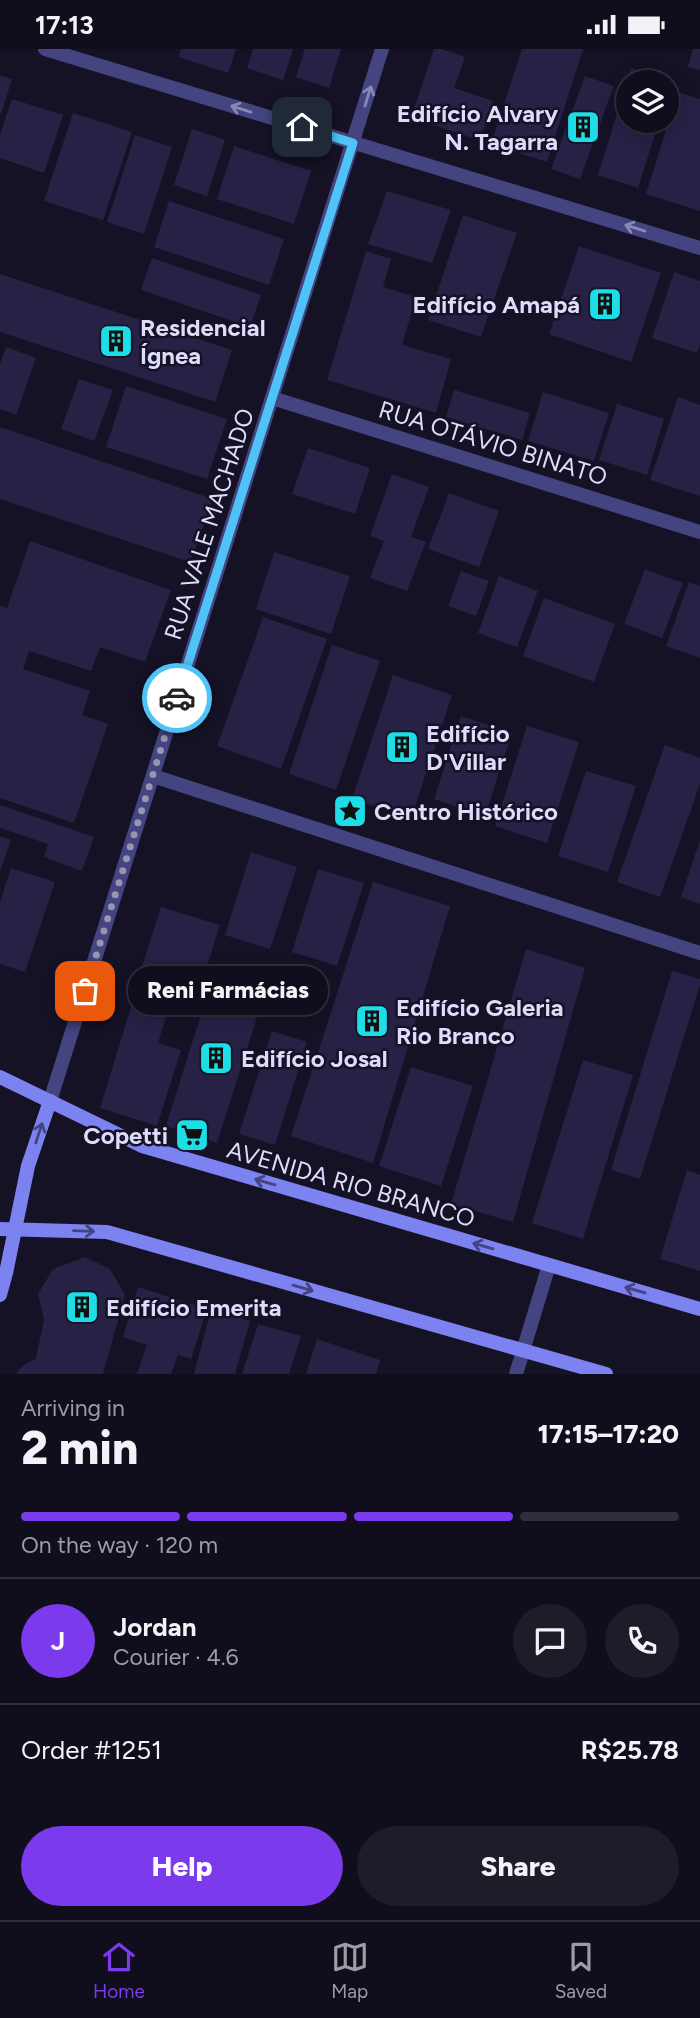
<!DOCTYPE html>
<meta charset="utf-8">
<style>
:root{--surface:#100e1c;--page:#1e1c29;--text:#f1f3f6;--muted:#9c9ca3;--line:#302e3b;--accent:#7c3aed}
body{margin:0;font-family:Figtree,sans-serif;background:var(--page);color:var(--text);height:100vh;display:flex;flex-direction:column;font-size:26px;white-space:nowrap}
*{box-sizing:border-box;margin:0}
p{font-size:23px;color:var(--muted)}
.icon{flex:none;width:38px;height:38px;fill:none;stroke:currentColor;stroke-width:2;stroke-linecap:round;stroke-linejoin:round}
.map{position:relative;height:1325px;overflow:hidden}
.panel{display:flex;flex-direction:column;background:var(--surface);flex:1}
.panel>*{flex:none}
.buttons{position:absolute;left:616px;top:21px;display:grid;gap:14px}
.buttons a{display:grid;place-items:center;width:63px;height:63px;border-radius:50%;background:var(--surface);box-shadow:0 4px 18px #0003,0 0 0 2px var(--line);font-size:35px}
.pin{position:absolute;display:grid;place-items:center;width:60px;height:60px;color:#fff;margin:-30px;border-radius:14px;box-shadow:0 4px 10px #0006}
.courier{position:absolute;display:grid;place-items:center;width:70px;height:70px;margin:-35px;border:5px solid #4fc3f7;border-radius:50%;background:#fff;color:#222;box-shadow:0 2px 9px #0007}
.bubble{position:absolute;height:49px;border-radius:24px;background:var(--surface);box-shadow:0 4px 18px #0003,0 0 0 2px var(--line);font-size:23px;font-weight:800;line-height:49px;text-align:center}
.summary em{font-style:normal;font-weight:800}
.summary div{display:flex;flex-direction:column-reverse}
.summary{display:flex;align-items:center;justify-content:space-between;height:119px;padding:0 21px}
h1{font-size:46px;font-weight:800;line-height:52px}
.bar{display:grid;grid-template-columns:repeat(4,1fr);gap:10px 7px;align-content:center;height:84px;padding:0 21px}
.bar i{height:9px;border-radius:5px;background:var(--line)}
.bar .active{background:var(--accent)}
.bar p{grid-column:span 4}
.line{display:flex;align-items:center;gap:18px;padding:0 21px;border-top:2px solid var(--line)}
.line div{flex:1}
.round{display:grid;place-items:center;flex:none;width:74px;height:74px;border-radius:37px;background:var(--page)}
.primary-button{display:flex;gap:14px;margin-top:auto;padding:14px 21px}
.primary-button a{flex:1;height:80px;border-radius:42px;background:var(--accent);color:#fff;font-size:28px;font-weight:800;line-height:80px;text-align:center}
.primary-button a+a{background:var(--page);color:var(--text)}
.status{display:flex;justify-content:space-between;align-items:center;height:49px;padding:0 35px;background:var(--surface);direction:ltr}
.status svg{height:19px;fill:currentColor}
.dock{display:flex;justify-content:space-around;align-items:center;height:98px;border-top:2px solid var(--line);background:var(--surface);font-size:19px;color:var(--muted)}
.dock a{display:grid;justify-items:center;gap:4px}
.dock .active{color:var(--accent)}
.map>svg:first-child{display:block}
.building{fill:#262145}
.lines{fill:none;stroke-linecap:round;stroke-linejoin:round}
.street{stroke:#434480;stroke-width:14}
.secondary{stroke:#7d82f1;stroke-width:14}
.oneway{stroke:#8888b7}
.oneway2{stroke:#444481}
.done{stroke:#9795b0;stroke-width:7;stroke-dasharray:0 12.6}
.route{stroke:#4fc3f7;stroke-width:9}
.labels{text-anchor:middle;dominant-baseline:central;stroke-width:5;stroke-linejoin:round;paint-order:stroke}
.poi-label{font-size:24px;font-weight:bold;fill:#dddcfb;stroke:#151226;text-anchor:start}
.street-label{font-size:24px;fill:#dddcfb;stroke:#151226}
</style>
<div class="status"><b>17:13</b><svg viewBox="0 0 49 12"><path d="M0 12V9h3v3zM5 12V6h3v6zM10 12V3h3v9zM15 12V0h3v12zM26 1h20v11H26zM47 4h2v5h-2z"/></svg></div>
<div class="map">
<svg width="700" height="1325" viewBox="0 0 700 1325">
<rect width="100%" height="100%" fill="#151226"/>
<!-- building -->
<g class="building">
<path d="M 181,0 L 236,0 L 228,24 L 178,8 Z"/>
<path d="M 253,0 L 293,0 L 283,31 L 247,19 Z"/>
<path d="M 305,0 L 341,0 L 329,39 L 296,28 Z"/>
<path d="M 434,0 L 442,0 L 465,8 L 454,39 L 493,52 L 480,91 L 411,69 Z"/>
<path d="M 522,0 L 583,0 L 547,113 L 491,95 Z"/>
<path d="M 693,0 L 700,0 L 700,21 L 688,18 Z"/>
<path d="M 631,19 L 671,31 L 667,43 L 667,33 L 628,33 L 628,72 L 659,72 L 638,139 L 598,126 Z"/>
<path d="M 0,26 L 12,30 L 1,65 L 0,64 Z"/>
<path d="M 585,27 L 614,37 L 580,130 L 551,120 Z"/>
<path d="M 678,43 L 700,50 L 700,162 L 646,145 Z"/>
<path d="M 12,50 L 63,66 L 44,124 L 0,109 L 0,86 Z"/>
<path d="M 73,64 L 132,83 L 103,171 L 44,152 Z"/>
<path d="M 192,80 L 225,91 L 207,147 L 174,136 Z"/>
<path d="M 135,86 L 172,98 L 144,185 L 107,173 Z"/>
<path d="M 234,97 L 311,122 L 294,175 L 217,150 Z"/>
<path d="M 387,142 L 451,161 L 432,214 L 368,195 Z"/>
<path d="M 169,152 L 284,190 L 269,236 L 154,198 Z"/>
<path d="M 463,166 L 517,184 L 481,288 L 428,271 Z"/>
<path d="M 579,197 L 661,224 L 631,313 L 549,285 Z"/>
<path d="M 366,202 L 391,210 L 383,238 L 416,248 L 402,296 L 451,310 L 436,364 L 327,331 Z"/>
<path d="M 152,209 L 261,246 L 250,278 L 141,241 Z"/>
<path d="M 674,223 L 700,232 L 700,294 L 697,304 L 652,289 Z"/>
<path d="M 0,225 L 232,301 L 215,353 L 0,283 Z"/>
<path d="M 6,298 L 36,309 L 16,366 L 0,360 L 0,315 Z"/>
<path d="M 79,330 L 113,341 L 94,392 L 61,380 Z"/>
<path d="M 126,337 L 227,370 L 207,430 L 106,398 Z"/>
<path d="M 454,341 L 530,364 L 522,391 L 446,368 Z"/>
<path d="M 543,343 L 609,364 L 594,412 L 528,392 Z"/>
<path d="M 678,348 L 700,356 L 700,447 L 650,431 Z"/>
<path d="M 617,355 L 664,370 L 647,426 L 599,411 Z"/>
<path d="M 0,378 L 213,450 L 190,513 L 0,450 Z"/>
<path d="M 308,399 L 370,419 L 355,465 L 292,445 Z"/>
<path d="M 392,425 L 429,438 L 411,488 L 426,493 L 407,542 L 370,529 L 384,492 L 370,487 Z"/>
<path d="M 449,444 L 499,462 L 479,518 L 428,500 Z"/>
<path d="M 30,492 L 171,541 L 145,613 L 100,598 L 91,622 L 29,602 L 23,620 L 90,642 L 82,666 L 108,675 L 74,774 L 0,749 L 0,557 L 7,559 Z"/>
<path d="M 274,503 L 350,527 L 331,585 L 256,560 Z"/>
<path d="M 645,520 L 683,534 L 662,589 L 624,575 Z"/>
<path d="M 461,522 L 489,532 L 476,567 L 448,557 Z"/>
<path d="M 499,527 L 538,542 L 517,598 L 478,584 Z"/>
<path d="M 689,533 L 700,537 L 700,609 L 666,597 Z"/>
<path d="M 544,549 L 615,575 L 594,633 L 523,607 Z"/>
<path d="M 263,568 L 327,590 L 281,720 L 217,697 Z"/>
<path d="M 332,596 L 380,612 L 336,741 L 289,725 Z"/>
<path d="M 393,626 L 452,646 L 411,769 L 352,750 Z"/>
<path d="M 461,667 L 512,684 L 485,767 L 434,750 Z"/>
<path d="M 527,677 L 579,693 L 547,794 L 495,777 Z"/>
<path d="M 665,696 L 700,709 L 700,735 L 660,848 L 617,833 Z"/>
<path d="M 586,722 L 636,737 L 608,823 L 558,807 Z"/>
<path d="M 0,756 L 94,788 L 82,822 L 44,808 L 48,795 L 0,779 Z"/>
<path d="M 0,787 L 11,791 L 0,822 Z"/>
<path d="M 700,791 L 700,855 L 681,848 Z"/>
<path d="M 251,803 L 297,818 L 270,900 L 225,886 Z"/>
<path d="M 11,819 L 55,833 L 25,923 L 0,915 L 0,853 Z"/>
<path d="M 318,820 L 364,834 L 337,917 L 292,903 Z"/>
<path d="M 373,833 L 450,857 L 373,1114 L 291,1087 Z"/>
<path d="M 161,858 L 220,876 L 196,952 L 137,933 Z"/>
<path d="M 526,900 L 585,919 L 513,1173 L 451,1155 Z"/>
<path d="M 672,922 L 700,930 L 700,936 L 640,1130 L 611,1121 Z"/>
<path d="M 214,924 L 266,940 L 217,1094 L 166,1077 Z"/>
<path d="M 136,942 L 171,952 L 158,994 L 181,1001 L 157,1077 L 100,1059 Z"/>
<path d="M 272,982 L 307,993 L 275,1096 L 239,1085 Z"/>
<path d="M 583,1011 L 633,1026 L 583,1190 L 532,1174 Z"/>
<path d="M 411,1018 L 473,1037 L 441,1137 L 379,1117 Z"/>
<path d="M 687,1121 L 700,1126 L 700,1222 L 660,1210 Z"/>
<path d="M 85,1208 L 110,1220 L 125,1246 L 103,1325 L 16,1325 L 21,1318 L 36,1309 L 44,1271 L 38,1245 L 53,1220 Z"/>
<path d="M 138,1238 L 207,1260 L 191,1310 L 178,1306 L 171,1325 L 137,1325 L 147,1296 L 123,1288 Z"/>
<path d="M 211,1261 L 250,1272 L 235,1325 L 194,1325 Z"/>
<path d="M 258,1275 L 301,1287 L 289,1325 L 242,1325 Z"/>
<path d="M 317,1290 L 380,1311 L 376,1325 L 306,1325 Z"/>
</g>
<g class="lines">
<!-- street -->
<g class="street">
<path d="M 45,0 L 700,199"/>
<path d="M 272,349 L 700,483"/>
<path d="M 153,727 L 700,904"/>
<path d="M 50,1052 L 382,0"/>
<path d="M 516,1325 L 549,1216"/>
</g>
<!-- secondary -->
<g class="secondary">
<path d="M 0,1028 L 142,1097 L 700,1260"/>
<path d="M 0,1180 L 107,1183 L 606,1325"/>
<path d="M 0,1246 L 6,1224 L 28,1117 L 50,1052"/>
</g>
</g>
<!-- one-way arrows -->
<defs><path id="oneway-shaft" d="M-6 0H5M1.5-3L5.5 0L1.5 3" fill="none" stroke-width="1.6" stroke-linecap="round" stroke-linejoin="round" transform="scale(1.75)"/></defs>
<g class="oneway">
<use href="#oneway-shaft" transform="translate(368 47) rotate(-73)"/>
<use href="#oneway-shaft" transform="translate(241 60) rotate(-163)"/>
<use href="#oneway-shaft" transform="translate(635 179) rotate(-163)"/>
</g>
<g class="oneway2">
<use href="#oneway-shaft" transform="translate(39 1084) rotate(-72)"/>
<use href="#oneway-shaft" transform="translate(265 1133) rotate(-164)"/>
<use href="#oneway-shaft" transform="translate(84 1182) rotate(2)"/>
<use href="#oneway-shaft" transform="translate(483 1197) rotate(-164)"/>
<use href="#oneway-shaft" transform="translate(303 1239) rotate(16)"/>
<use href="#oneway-shaft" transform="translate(635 1241) rotate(-164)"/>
</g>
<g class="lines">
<!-- done -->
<path class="done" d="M 85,942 L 177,649"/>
<!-- route -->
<path class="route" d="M 177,649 L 353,94 L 302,78"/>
</g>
<!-- icons -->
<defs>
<g id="building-square" transform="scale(1.75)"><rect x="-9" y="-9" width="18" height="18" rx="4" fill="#1ddee6" stroke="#151226"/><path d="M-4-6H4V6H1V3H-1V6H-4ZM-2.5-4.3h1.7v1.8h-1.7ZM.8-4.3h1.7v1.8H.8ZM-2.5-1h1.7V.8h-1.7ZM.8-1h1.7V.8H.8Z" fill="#111"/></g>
<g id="sight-square" transform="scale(1.75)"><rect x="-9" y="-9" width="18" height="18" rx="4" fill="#1ddee6" stroke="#151226"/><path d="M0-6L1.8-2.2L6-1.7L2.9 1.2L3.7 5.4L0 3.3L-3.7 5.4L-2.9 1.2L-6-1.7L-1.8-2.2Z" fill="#111"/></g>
<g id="supermarket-square" transform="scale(1.75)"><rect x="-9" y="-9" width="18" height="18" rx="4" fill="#1ddee6" stroke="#151226"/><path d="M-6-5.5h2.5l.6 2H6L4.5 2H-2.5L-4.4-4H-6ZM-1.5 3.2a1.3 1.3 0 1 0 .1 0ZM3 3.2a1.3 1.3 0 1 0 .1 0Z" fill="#111"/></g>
</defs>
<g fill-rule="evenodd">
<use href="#building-square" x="583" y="78"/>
<use href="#building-square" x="605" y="255"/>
<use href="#building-square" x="116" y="292"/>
<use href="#building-square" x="402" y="698"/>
<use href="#sight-square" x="350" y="762"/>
<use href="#building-square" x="372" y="972"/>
<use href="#building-square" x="216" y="1009"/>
<use href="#supermarket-square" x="192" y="1086"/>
<use href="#building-square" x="82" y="1258"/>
</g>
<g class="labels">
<!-- poi labels -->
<g class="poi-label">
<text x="558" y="64" text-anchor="end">Edifício Alvary<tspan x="558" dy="28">N. Tagarra</tspan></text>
<text x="580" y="255" text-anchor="end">Edifício Amapá</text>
<text x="140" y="278">Residencial<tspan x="140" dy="28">Ígnea</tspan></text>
<text x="426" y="684">Edifício<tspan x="426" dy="28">D'Villar</tspan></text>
<text x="374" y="762">Centro Histórico</text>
<text x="396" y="958">Edifício Galeria<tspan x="396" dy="28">Rio Branco</tspan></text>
<text x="241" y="1009">Edifício Josal</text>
<text x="168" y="1086" text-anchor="end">Copetti</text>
<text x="106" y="1258">Edifício Emerita</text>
</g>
<!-- street labels -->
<g class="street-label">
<text transform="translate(493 394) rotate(17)">RUA OTÁVIO BINATO</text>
<text transform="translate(209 475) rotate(-72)">RUA VALE MACHADO</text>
<text transform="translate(351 1135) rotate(16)">AVENIDA RIO BRANCO</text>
</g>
</g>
</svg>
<div class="buttons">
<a><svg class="icon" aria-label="layers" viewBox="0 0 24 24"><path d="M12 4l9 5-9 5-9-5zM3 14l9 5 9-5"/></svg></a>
</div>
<div class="pin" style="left:85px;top:942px;background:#ea580c"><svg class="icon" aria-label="bag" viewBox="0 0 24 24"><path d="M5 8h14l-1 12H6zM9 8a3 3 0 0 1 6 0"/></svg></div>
<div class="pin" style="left:302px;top:78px;background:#1f2937"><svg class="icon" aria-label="home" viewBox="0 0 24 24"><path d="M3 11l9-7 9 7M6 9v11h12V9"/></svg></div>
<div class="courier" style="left:177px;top:649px"><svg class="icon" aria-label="car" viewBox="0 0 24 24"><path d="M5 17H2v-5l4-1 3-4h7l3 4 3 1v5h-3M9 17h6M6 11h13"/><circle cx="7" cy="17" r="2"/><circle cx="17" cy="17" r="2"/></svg></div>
<div class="bubble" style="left:128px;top:917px;width:200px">Reni Farmácias</div>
</div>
<section class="panel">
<div class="summary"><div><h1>2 min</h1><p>Arriving in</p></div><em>17:15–17:20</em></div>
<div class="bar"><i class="active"></i><i class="active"></i><i class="active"></i><i></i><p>On the way · 120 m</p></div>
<div class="line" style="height:126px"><b class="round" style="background:var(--accent);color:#fff">J</b><div><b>Jordan</b><p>Courier · 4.6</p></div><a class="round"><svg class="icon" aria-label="chat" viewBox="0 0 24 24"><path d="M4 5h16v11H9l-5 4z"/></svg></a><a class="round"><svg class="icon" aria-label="phone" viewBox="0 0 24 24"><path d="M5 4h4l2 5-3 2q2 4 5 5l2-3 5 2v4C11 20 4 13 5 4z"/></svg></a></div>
<div class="line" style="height:91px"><div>Order #1251</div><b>R$25.78</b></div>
<div class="primary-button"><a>Help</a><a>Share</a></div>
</section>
<nav class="dock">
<a class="active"><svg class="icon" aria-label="home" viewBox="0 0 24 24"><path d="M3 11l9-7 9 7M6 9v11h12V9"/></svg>Home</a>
<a><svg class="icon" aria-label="map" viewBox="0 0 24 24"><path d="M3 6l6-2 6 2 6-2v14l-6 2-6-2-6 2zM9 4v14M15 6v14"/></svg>Map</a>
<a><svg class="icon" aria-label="saved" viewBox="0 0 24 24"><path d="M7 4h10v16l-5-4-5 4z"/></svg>Saved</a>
</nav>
